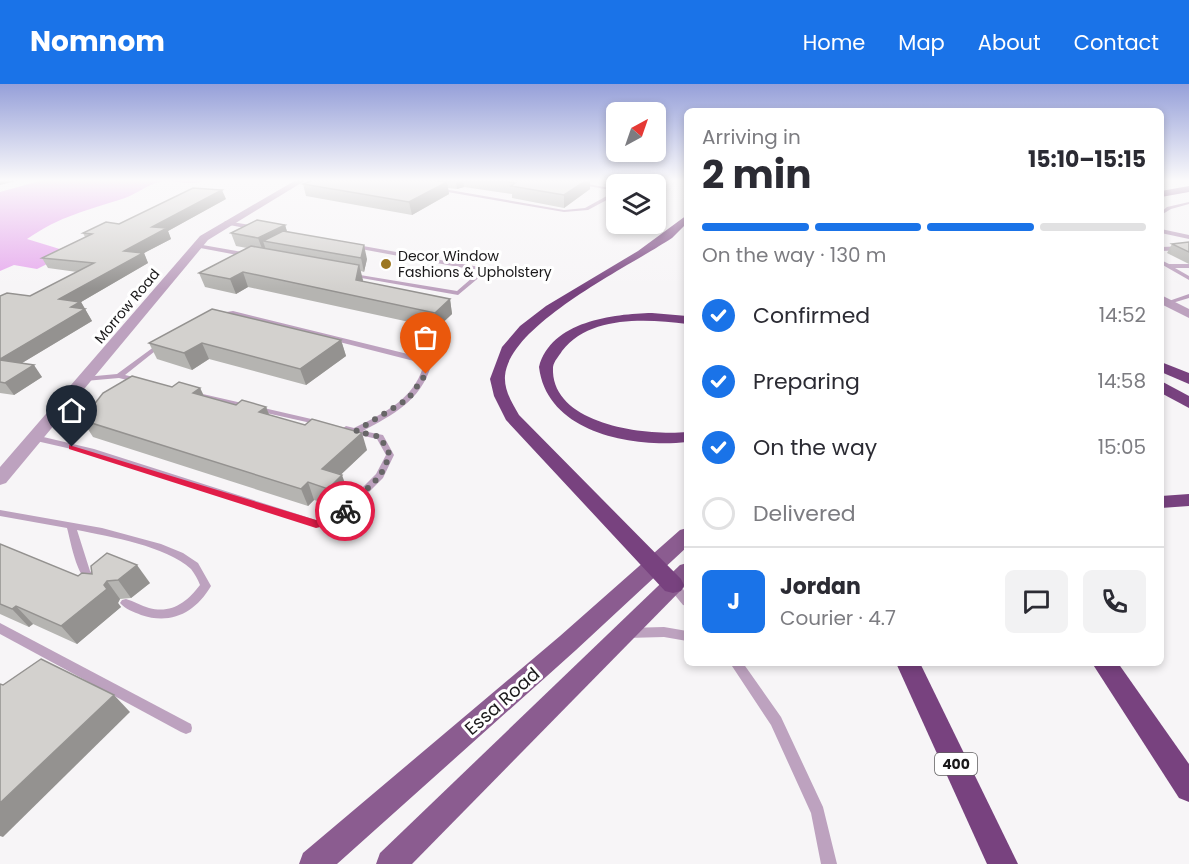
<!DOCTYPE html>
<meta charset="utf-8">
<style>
:root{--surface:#fff;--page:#f2f2f3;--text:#2b2b33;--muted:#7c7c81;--line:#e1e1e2;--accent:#1a73e8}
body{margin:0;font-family:Poppins,sans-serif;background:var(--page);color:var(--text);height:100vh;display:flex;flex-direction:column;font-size:22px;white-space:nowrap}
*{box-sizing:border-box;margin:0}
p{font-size:20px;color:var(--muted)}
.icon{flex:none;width:33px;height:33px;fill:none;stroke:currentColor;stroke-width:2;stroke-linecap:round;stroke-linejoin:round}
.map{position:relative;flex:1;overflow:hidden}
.panel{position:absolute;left:684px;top:24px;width:480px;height:558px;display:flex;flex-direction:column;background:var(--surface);border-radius:9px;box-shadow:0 3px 9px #0003}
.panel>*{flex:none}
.needle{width:39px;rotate:40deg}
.fabs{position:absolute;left:606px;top:18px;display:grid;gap:12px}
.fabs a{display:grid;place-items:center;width:60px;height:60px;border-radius:9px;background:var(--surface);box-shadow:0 3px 9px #0003;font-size:30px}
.pin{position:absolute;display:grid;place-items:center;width:51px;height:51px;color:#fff;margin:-62px -26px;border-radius:50% 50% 50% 0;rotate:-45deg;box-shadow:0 0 6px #0007}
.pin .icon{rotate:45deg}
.courier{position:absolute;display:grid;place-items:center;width:60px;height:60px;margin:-30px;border:4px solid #e11d48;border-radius:50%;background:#fff;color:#222;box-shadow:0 2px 8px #0007}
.overview em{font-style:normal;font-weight:700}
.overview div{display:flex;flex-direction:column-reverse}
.overview{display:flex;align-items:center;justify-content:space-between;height:102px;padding:0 18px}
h1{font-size:39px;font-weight:700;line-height:45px}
.bar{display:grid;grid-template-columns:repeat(4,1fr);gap:9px 6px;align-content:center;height:72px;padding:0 18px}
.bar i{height:8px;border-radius:4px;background:var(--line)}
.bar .selected{background:var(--accent)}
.bar p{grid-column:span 4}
.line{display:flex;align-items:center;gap:15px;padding:0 18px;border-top:2px solid var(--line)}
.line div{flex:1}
.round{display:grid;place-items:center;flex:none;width:63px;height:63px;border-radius:9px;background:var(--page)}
ol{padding:0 18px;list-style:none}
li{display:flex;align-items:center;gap:18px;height:66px}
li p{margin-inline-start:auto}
li .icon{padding:6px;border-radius:50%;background:var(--accent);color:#fff;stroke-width:4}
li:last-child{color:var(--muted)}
li i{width:33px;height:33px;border:3px solid var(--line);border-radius:50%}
header{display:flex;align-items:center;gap:36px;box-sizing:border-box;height:84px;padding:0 30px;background:var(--accent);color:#fff}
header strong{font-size:28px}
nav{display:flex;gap:33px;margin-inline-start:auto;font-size:21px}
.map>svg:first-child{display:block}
.forest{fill:#e6a9ed}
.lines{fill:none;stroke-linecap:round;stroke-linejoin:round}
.service{fill:#bda2bf;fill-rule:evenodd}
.minor{fill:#bda2bf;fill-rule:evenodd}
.tertiary{fill:#bda2bf;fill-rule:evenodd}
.primary{fill:#8b5c90;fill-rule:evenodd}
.motorway{fill:#78427f;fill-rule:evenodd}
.wall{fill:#b5b4b1}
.shaded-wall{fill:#949290}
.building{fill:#d3d1ce;stroke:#949290;stroke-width:1.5}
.route{fill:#e11d48}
.done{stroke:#676667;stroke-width:6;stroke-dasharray:0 10.8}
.poi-dot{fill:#9c7722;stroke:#fff;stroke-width:2}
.labels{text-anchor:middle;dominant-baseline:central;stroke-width:6;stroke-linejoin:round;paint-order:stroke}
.far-poi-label{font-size:14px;fill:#1a191a;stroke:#fff;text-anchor:start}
.far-street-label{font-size:14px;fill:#1a191a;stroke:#fff}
.shield{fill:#fff;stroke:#5f5e5f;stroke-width:1.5}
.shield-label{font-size:14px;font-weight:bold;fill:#1a191a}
.near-street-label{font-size:18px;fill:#1a191a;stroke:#fff}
</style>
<header>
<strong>Nomnom</strong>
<nav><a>Home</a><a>Map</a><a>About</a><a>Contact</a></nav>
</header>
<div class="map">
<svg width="1189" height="780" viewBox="0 0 1189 780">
<rect width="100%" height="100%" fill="#f7f5f7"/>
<!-- forest -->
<path class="forest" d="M 43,96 L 205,96 C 190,103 174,95 159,98 C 147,101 136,110 125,114 C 88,126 60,132 27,155 L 63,166 L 59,174 L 37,185 L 14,181 L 0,187 L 0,108 Z"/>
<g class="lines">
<!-- service -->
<g class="service">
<path d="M 555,96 L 564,96 L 616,105 L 616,107 Z"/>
<path d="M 438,104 L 564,126 L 585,124 L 614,108 L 616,108 L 616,111 L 588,126 L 564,128 L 436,106 Z"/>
<path d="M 1189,118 L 1189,120 L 1171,125 L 1161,131 L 1161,128 L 1167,123 Z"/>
<path d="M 226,137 L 256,142 L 259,144 L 256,146 L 224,140 L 224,138 Z"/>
<path d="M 1161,145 L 1189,151 L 1189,155 L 1161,149 Z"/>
<path d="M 197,160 L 248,169 L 251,171 L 248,173 L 195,163 L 194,162 Z"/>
<path d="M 352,160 L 485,184 L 488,186 L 458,211 L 350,192 L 348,191 L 348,189 L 457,207 L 480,187 L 350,163 L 349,162 Z"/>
<path d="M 1189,162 L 1189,166 L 1161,167 L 1161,163 Z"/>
<path d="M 1161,176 L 1169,180 L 1189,180 L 1189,184 L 1175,184 L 1189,192 L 1189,196 L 1161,180 Z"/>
<path d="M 1189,210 L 1189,214 L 1169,220 L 1166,218 Z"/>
<path d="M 233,227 L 420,273 L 431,282 C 420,317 394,330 363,347 L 383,351 L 394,371 L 383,394 L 340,437 L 316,443 L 89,369 L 32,356 L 31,354 L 35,351 L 94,365 L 316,436 L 334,432 L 376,390 L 386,371 L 377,355 L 343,347 L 342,345 L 346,342 L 354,344 C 384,329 413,316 423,283 L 414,277 L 233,231 L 220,233 L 217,231 L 220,229 Z"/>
<path d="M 162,257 L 165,259 L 164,260 L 125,291 L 142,295 L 142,299 L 139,299 L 119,294 L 85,297 L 81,295 L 85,293 L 117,290 Z"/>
<path d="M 191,308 L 194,308 L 320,337 L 324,339 L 320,341 L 191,312 L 190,310 Z"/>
<path d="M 0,426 L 102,444 L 161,460 L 183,469 L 198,479 L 211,502 C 195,529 171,541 141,531 C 134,528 125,525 120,519 L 122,516 L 126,515 C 134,517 141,522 149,524 C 172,530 187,518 200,501 C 198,496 195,490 191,485 C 166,462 111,453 77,446 L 90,487 L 99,498 L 98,501 C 78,505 71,458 67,444 L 0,432 Z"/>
<path d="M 673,497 C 684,501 687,511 687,522 L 683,521 L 669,504 L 668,501 L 669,498 Z"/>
<path d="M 0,539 L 191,640 L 192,644 L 191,648 L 186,650 L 181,648 L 0,550 Z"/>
<path d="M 664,543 L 687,547 L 687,557 L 664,553 L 627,554 L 623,552 L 621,549 L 623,546 L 627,544 Z"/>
<path d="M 730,579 L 743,579 L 781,633 L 823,723 L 837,780 L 821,780 L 811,729 L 771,641 Z"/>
</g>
<!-- minor -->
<path class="minor" d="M 296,96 L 306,96 L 208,156 L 6,399 L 0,401 L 0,383 L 200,152 Z"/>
<!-- tertiary -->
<path class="tertiary" d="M 1161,211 L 1189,225 L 1189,234 L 1161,220 Z"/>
<!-- primary -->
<g class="primary">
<path d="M 1189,102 L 1189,108 L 1161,113 L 1161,107 Z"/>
<path d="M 687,444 L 687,463 L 576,566 L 337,780 L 299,780 L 303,769 L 560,552 L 680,446 Z"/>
<path d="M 687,479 L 687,500 L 412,780 L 376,780 L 380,769 L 680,481 Z"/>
</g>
<!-- motorway -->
<g class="motorway">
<path d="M 687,131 L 687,139 L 672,154 C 630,182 509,240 505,292 C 504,306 512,319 519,331 L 681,495 L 684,501 L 681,507 L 673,509 L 665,507 L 506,336 L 494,312 L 490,295 L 502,263 L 520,242 L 546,222 L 638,167 Z"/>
<path d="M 652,229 L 687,232 L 687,240 C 647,235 590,231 562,267 C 559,272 554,277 553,283 C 550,341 646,352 687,348 L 687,358 C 632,364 547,349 539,283 C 551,237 613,230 652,229 Z"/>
<path d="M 1161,278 L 1189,289 L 1189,300 L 1161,288 Z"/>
<path d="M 1161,297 L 1189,312 L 1189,324 L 1161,309 Z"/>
<path d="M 1189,410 L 1189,422 L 1161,424 L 1161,412 Z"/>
<path d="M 896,579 L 920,579 L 1018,780 L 987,780 Z"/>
<path d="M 1092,579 L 1118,579 L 1189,680 L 1189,718 L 1179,714 Z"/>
</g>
</g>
<!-- wall -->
<g class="wall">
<path d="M 313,96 L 590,96 L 590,105 L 564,124 L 512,114 L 512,110 L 464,103 L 457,105 L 448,104 L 449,110 L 412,131 L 306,112 L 303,100 Z"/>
<path d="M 226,115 L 168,147 L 171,155 L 144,169 L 148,179 L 81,218 L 92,237 L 22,279 L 42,293 L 14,311 L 0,309 L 0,212 L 30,212 L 77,188 L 48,184 L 42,174 L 85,153 L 83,149 L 119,140 Z"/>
<path d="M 285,141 L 287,147 L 367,175 L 364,188 L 361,187 L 362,198 L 450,215 L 452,230 L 437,244 L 248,203 L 236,210 L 205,203 L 199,189 L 247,164 L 236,162 L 231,149 Z"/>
<path d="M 1189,158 L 1189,180 L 1167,169 L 1172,160 Z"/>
<path d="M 341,256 L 346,272 L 306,301 L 209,275 L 192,286 L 157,275 L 149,259 Z"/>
<path d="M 172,303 L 200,304 L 204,312 L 236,321 L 266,323 L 269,331 L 367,366 L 341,390 L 348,408 L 334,422 L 314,416 L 308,422 L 93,353 L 82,336 Z"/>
<path d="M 0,460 L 78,492 L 150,499 L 131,514 L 120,515 L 118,519 L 121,523 L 77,560 L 33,540 L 29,543 L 0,530 Z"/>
</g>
<!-- shaded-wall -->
<g class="shaded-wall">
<path d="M 4,96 L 21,96 L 0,101 L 0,97 Z"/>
<path d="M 456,96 L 463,96 L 464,103 L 457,105 Z"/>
<path d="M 587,96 L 590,96 L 590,105 L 564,124 L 564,111 Z"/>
<path d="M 447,98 L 449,110 L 412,131 L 409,118 Z"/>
<path d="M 222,106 L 226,115 L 168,147 L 171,155 L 144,169 L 148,179 L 81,218 L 92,237 L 7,288 L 0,278 L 0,275 L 59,215 L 124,167 L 152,143 Z"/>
<path d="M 285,141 L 289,155 L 263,157 L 266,166 L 263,167 L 258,154 Z"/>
<path d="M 364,161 L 367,175 L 364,188 L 361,174 Z"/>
<path d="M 359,181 L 363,196 L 360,211 L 356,196 Z"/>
<path d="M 243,188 L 248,203 L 236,210 L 230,195 Z"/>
<path d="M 450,215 L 452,230 L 437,244 L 435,229 Z"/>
<path d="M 341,256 L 346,272 L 306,301 L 300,285 Z"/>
<path d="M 202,259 L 209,275 L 192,286 L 184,269 Z"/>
<path d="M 34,281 L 42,293 L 14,311 L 5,299 Z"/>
<path d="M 200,304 L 208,321 L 193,309 Z"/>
<path d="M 266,323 L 273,340 L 259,328 Z"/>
<path d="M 362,349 L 367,366 L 329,402 L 322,385 Z"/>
<path d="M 342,391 L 348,408 L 334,422 L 328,405 Z"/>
<path d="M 308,398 L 314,416 L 308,422 L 301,405 Z"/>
<path d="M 137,481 L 150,499 L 131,514 L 118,496 Z"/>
<path d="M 107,497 L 120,515 L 118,519 L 121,523 L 77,560 L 61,542 L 104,501 Z"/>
<path d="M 16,522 L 33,540 L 29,543 L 12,525 Z"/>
<path d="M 114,611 L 130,628 L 3,753 L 0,752 L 0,719 Z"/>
</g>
<!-- building -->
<g class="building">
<path d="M 313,96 L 433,96 L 447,98 L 409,118 L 303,100 Z"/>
<path d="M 494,96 L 587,96 L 564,111 L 511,102 L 515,99 Z"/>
<path d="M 193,104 L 222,106 L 152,143 L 167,144 L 124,167 L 143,169 L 59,215 L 80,218 L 71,223 L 85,225 L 0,275 L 0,212 L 7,209 L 30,212 L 94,179 L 42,174 L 92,150 L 83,149 L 106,138 L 119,140 Z"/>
<path d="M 257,136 L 285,141 L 258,154 L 231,149 Z"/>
<path d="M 283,147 L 364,161 L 361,174 L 263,157 Z"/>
<path d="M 1189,158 L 1189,168 L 1172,160 Z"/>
<path d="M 251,162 L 359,181 L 356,196 L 450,215 L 435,229 L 243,188 L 230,195 L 199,189 Z"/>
<path d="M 212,225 L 341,256 L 300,285 L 202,259 L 184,269 L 149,259 Z"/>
<path d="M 0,276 L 34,281 L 5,299 L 0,298 Z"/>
<path d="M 132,292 L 172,303 L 179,298 L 200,304 L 193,309 L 236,321 L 242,316 L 266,323 L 259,328 L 305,341 L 312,335 L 362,349 L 322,385 L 342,391 L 328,405 L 308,398 L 301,405 L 82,336 L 103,309 Z"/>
<path d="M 0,460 L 78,492 L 82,489 L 92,490 L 91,482 L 107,469 L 137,481 L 118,496 L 107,497 L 104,501 L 107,505 L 61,542 L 16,522 L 12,525 L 0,520 Z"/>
<path d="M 41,575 L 114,611 L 0,719 L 0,600 L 3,601 Z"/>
</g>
<!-- sky -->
<linearGradient id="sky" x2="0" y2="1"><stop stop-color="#96a0d9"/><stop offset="0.47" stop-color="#fbfafb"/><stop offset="1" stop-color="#fbfafb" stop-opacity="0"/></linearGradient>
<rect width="1189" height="205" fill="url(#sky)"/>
<!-- route -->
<path class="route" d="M 69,361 L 316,436 L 334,432 L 345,424 L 350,427 L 341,438 L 316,444 L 69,365 Z"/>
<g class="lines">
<!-- done -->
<path class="done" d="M 345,427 L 380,392 L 390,371 L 380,353 L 356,347 L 408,315 L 426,290"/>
</g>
<!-- markers -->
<circle class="poi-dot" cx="386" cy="180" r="6"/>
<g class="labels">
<!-- far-poi labels -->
<g class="far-poi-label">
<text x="398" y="172">Decor Window<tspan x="398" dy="16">Fashions &amp; Upholstery</tspan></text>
</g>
<!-- far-street labels -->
<g class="far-street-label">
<text transform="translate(127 222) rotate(-50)">Morrow Road</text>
</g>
<!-- shield labels -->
<rect class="shield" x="935" y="669" width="42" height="22" rx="4.5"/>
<g class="shield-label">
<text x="956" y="680">400</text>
</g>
<!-- near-street labels -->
<g class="near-street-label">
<text transform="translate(502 617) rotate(-41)">Essa Road</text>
</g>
</g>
</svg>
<div class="fabs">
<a><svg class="needle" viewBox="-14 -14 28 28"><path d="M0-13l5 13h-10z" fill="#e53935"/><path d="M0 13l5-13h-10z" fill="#7c7c81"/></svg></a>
<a><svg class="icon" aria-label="layers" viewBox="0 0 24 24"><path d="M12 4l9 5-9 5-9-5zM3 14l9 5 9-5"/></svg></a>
</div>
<div class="pin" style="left:426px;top:290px;background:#ea580c"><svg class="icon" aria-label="bag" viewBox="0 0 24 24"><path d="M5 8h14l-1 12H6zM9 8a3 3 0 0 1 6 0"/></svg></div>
<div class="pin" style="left:72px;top:363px;background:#1f2937"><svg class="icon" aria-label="home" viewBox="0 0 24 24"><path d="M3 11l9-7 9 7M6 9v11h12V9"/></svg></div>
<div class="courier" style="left:345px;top:427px"><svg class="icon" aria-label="bike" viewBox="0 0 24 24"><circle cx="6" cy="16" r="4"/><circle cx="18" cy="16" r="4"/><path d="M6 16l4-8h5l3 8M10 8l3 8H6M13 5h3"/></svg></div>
<section class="panel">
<div class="overview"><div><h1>2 min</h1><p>Arriving in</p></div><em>15:10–15:15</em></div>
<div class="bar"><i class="selected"></i><i class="selected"></i><i class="selected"></i><i></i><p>On the way · 130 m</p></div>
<ol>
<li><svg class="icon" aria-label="check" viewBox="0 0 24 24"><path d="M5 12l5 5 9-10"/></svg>Confirmed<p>14:52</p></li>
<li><svg class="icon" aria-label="check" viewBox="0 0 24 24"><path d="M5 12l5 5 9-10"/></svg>Preparing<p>14:58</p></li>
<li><svg class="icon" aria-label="check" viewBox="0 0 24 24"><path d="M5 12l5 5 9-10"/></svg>On the way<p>15:05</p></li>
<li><i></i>Delivered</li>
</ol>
<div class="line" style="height:108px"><b class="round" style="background:var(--accent);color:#fff">J</b><div><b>Jordan</b><p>Courier · 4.7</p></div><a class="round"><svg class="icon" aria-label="chat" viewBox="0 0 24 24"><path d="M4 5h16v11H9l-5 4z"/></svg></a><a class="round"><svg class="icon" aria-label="phone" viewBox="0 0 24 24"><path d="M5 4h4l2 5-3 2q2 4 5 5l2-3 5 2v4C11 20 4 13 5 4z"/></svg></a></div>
</section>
</div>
